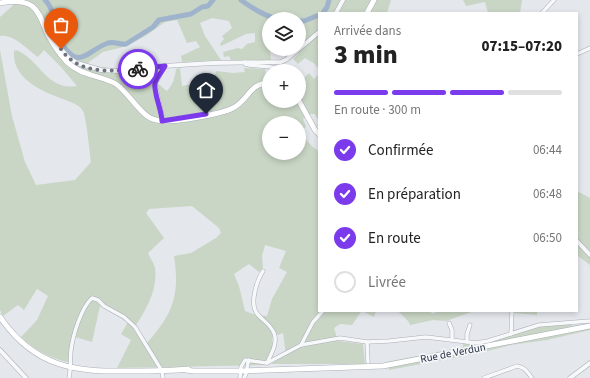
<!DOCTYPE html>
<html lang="fr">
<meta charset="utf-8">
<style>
:root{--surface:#fff;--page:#f6f6f6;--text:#222;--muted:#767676;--line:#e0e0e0;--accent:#7c3aed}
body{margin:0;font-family:"Source Sans 3",sans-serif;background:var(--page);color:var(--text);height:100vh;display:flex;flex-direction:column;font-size:15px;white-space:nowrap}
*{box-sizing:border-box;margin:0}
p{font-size:13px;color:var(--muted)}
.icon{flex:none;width:22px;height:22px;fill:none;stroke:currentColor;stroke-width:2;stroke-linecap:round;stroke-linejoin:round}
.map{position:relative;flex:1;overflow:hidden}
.side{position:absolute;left:318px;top:12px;width:260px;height:300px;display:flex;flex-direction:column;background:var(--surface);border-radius:0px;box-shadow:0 2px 6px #0003}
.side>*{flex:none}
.fabs{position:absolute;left:262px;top:12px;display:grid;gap:8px}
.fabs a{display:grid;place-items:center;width:44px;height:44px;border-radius:50%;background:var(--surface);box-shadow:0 2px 6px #0003;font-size:20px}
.pin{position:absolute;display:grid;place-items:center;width:34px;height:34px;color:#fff;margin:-41px -17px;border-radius:50% 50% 50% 0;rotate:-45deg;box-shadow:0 0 4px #0007}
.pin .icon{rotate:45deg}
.courier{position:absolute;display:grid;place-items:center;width:40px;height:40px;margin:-20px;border:3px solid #7c3aed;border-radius:50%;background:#fff;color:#222;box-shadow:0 1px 5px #0007}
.head em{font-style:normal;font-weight:800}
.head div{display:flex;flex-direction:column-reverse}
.head{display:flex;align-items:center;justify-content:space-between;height:68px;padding:0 16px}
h1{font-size:26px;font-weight:800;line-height:30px}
.bar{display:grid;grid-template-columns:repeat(4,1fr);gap:6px 4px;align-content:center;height:48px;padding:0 16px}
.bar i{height:5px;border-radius:3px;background:var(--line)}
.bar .on{background:var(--accent)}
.bar p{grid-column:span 4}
ol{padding:0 16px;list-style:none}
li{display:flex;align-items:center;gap:12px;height:44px}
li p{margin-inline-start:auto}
li .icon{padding:4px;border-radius:50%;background:var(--accent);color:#fff;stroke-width:4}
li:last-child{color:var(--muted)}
li i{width:22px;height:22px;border:2px solid var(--line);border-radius:50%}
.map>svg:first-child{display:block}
.green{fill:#c9d6c5;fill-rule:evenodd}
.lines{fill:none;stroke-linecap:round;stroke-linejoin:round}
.river{stroke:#9fb4cc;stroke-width:5}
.minor-casing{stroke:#a9aeb7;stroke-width:4.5}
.tertiary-casing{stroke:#a9aeb7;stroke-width:5}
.secondary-casing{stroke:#a9aeb7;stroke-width:6}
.minor{stroke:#f7f8fa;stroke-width:3.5}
.tertiary{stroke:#f7f8fa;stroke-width:4}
.secondary{stroke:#fff;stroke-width:5}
.done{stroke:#6c737f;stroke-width:4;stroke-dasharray:0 7.2}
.route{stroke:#7c3aed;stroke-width:5}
.labels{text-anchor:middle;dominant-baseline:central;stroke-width:3.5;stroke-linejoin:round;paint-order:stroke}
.street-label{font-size:11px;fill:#2b3445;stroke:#f4f6f9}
</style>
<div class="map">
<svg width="590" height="378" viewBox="0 0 590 378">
<rect width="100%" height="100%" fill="#e4e7ec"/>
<!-- green -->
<g class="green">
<path d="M 19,0 L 391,0 L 387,13 L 319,13 L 319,70 L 315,64 L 305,58 L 298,64 L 293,59 L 299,53 L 296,49 L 299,49 L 299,19 L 269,19 L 269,49 L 272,49 L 270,51 L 271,60 L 231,60 L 229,56 L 224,57 L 223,52 L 238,48 L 242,49 L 247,44 L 255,42 L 255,33 L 246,34 L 221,46 L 220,44 L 224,39 L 222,36 L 232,28 L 229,21 L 212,18 L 200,23 L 205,36 L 221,60 L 182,62 L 181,56 L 200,47 L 196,41 L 187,43 L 177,20 L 165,22 L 147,35 L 127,46 L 103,52 L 89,62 L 88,65 L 117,69 L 134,67 L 139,74 L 149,73 L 157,83 L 167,91 C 173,84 175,78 176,69 L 180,68 L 182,86 L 214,79 L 216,71 L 233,73 L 245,72 L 244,68 L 265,69 L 266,78 L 269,78 L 269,101 L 299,101 L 299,83 L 309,73 L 314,79 L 319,74 L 319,121 L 315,114 L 311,114 L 303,119 L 306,127 L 301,130 C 305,139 310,146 319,151 L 319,311 L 376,311 L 374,317 L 364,312 L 361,312 L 352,325 L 340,324 L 334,328 L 338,341 L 363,344 L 365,364 L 271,364 L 277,360 L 286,355 L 283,333 L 272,337 L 273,348 L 265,365 L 117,368 L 131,340 L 121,334 L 128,322 L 100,306 L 92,342 L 75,337 L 72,363 C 51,359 36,351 21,337 L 37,320 L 48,296 L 37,289 L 24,310 L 18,305 L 3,316 L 0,310 L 0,50 L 12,116 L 25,162 L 36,185 L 75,180 L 91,162 C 90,154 86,115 83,111 C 79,104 70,102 63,99 C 42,91 12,79 14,51 L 16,50 C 40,59 46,91 77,86 L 60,66 L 44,50 L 38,57 C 28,50 13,33 0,36 L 0,17 ZM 269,123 L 299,123 L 299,153 L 269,153 ZM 192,206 L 219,228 L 221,233 L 216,238 L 191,253 L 174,256 C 180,295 173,314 147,343 L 136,325 C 147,309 158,288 155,268 C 154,263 150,258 148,253 L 164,238 L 146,213 L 149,209 ZM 265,245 L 286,251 L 279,268 L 287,272 L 272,299 L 267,316 L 256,315 L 245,311 L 239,286 L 234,274 L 249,264 L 259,272 L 263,268 L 262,256 Z"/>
<path d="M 463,0 L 522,0 L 520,13 L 488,13 L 485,2 L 466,6 Z"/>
<path d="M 577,191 L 590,198 L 590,265 L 577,255 Z"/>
<path d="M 398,311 L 429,311 L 433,314 L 438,311 L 474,311 L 446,321 L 433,320 L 410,325 L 408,321 Z"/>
<path d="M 515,311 L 537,311 L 537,315 L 514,313 Z"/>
<path d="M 590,323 L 590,330 L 547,340 L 511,345 L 480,353 L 389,370 L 386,362 L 463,347 L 463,343 C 488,348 513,332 536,327 C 548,325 560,325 571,324 L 572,326 Z"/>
</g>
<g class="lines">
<!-- river -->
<g class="river">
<path d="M 45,0 C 48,3 52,9 52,13 C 53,16 51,20 51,23 C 52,28 58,37 61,42 C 79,72 86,51 108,43 C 115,41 119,45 126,44 L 153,27 L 159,20 L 191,14 L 202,7 L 208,6 L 213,0"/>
<path d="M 241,0 C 253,9 263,15 277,19"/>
<path d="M 323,13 L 327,7 L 329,0"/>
<path d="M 299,21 L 304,21 L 319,15"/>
</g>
<!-- minor casing -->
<g class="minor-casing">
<g id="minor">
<path d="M 542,13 L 554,0"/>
<path d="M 577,54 L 590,48"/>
<path d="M 245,62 L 245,64 L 249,65 L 282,68 L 287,71"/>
<path d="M 162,121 L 162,115 L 155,84 L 165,66"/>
<path d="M 263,271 C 257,280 250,302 256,312 C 260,319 270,323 274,333 C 278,343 271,354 267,363"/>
<path d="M 449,323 L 452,330 L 452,340"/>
<path d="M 511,334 L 512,311"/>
<path d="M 367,342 L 368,362"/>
<path d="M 467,342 L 467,334 L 470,325"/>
<path d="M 301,345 L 313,322 L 323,311"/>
<path d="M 69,378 C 71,369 70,359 71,350 C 73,335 81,308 92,298 L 98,300 L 104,306 L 124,317 L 135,327 L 162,371 L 163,378"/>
<path d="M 240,378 L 241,367 L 245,360 L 267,363 L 301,345 L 340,338 L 367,342 L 389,341 L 426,337 L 476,343 L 488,341 L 539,325 L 590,321"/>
<path d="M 244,378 C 248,372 246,366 249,360"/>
<path d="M 484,378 L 517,366 C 525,367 527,372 532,378"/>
</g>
</g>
<!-- tertiary casing -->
<g class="tertiary-casing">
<g id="tertiary">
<path d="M 336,13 L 343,0"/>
<path d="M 45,24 L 61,49 L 69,58 L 77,63 L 101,70 L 119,71 L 148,67 L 212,63 L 281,62 L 287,59 L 319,32"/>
<path d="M 577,241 L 590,255"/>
<path d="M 0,350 L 26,378"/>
<path d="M 570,378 L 590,363"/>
</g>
</g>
<!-- secondary casing -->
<g class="secondary-casing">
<g id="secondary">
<path d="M 0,3 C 11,1 23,0 32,6 C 41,13 43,25 48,35 C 52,42 56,49 61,55 C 68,65 80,72 91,75 C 100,78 108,79 116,84 C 130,94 141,117 156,120 C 168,124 222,114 233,108 C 249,100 249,83 269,83"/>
<path d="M 367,13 L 374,0"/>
<path d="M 299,101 L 315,130 L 319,134"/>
<path d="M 0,317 C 35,368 75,372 132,371 C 151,371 170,371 188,369"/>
<path d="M 186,370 L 193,371 L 241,371 L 383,366 L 590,326"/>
</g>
</g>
<!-- minor -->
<use href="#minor" class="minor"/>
<!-- tertiary -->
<use href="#tertiary" class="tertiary"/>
<!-- secondary -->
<use href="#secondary" class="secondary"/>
</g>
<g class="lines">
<!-- done -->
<path class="done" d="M 61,49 C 63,52 66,56 69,58 C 87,74 116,71 138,69"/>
<!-- route -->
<path class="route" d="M 138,69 L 165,66 C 162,72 157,77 155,83 C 153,91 162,111 162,121 L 206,114"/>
</g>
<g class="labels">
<!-- street labels -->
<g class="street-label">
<text transform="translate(453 353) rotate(-11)">Rue de Verdun</text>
</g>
</g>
</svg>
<div class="fabs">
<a><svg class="icon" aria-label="layers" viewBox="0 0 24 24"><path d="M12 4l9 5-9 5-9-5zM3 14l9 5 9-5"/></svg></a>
<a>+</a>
<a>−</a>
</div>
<div class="pin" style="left:61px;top:49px;background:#ea580c"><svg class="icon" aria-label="bag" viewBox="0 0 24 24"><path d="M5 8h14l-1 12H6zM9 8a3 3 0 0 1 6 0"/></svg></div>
<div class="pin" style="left:206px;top:114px;background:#1f2937"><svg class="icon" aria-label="home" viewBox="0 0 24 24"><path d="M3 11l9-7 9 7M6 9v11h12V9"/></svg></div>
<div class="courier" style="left:138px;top:69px"><svg class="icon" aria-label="bike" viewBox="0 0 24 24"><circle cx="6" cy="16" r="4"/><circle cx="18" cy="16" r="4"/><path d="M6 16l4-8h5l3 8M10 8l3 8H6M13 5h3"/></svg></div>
<section class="side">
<div class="head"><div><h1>3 min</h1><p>Arrivée dans</p></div><em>07:15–07:20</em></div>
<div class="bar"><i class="on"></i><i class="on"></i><i class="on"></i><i></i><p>En route · 300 m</p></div>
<ol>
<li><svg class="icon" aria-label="check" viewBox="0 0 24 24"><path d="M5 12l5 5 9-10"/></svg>Confirmée<p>06:44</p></li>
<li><svg class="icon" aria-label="check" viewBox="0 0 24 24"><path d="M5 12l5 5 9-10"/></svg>En préparation<p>06:48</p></li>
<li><svg class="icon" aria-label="check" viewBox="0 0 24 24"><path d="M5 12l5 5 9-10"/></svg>En route<p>06:50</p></li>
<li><i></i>Livrée</li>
</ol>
</section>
</div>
